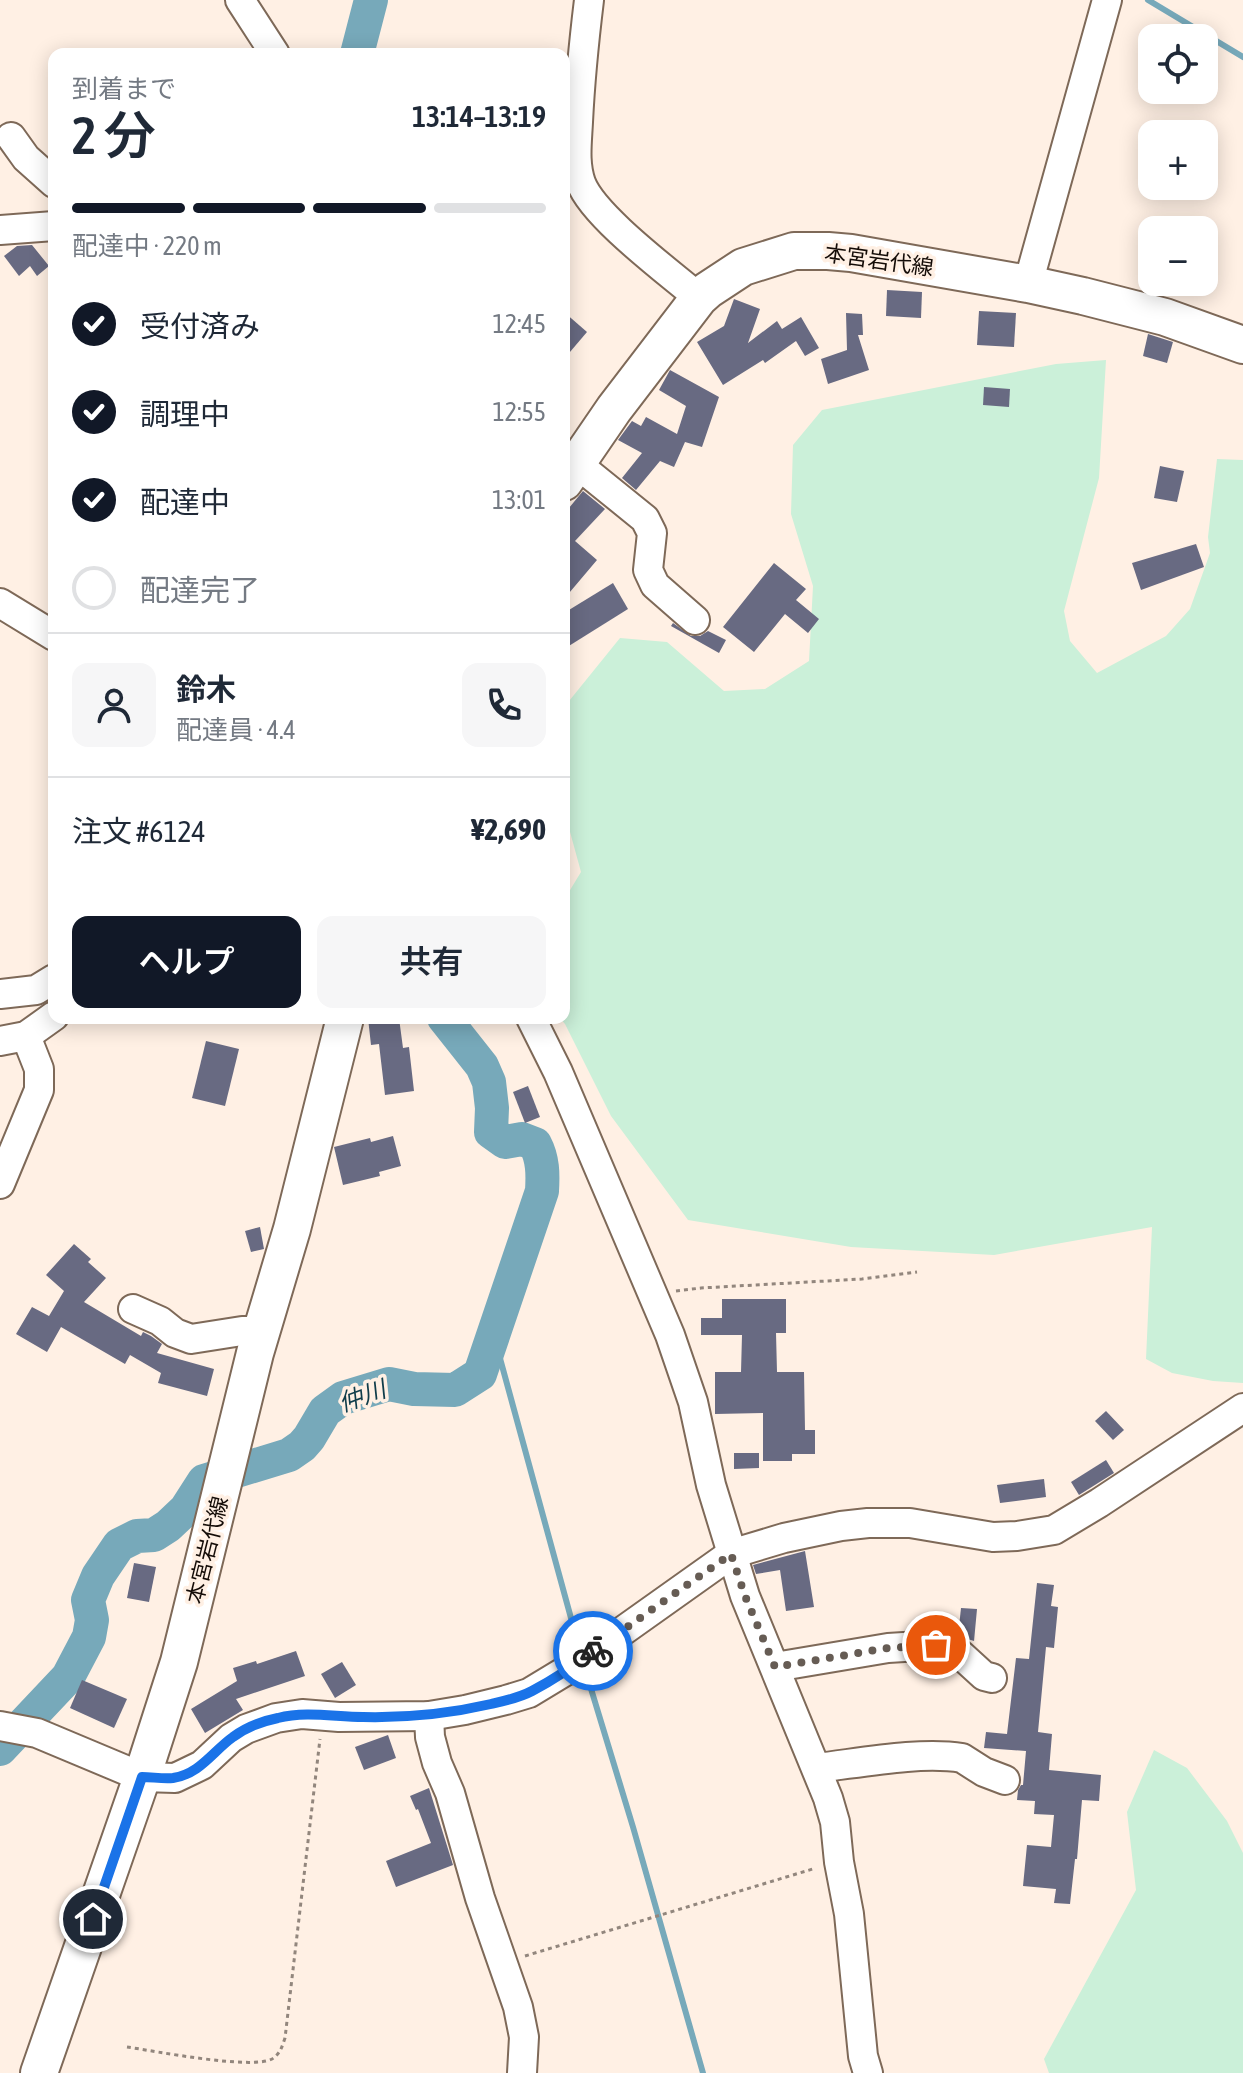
<!DOCTYPE html>
<html lang="ja">
<meta charset="utf-8">
<style>
:root{--surface:#fff;--page:#f6f6f7;--text:#1f2937;--muted:#747a83;--line:#e0e1e3;--accent:#111827}
body{margin:0;font-family:"Asap Condensed","Noto Sans JP",sans-serif;background:var(--page);color:var(--text);height:100vh;display:flex;flex-direction:column;font-size:30px;white-space:nowrap}
*{box-sizing:border-box;margin:0}
p{font-size:26px;color:var(--muted)}
.icon{flex:none;width:44px;height:44px;fill:none;stroke:currentColor;stroke-width:2;stroke-linecap:round;stroke-linejoin:round}
.map{position:relative;flex:1;overflow:hidden}
.details{position:absolute;left:48px;top:48px;width:522px;height:976px;display:flex;flex-direction:column;background:var(--surface);border-radius:16px;box-shadow:0 4px 20px #0003}
.details>*{flex:none}
.fabs{position:absolute;left:1138px;top:24px;display:grid;gap:16px}
.fabs a{display:grid;place-items:center;width:80px;height:80px;border-radius:16px;background:var(--surface);box-shadow:0 4px 20px #0003;font-size:40px}
.pin{position:absolute;display:grid;place-items:center;width:68px;height:68px;color:#fff;margin:-34px;border:4px solid #fff;border-radius:50%;box-shadow:0 2px 8px #0007}
.courier{position:absolute;display:grid;place-items:center;width:80px;height:80px;margin:-40px;border:6px solid #1a73e8;border-radius:50%;background:#fff;color:#222;box-shadow:0 2px 10px #0007}
.head em{font-style:normal;font-weight:600}
.head div{display:flex;flex-direction:column-reverse}
.head{display:flex;align-items:center;justify-content:space-between;height:136px;padding:0 24px}
h1{font-size:52px;font-weight:600;line-height:60px}
.bar{display:grid;grid-template-columns:repeat(4,1fr);gap:12px 8px;align-content:center;height:96px;padding:0 24px}
.bar i{height:10px;border-radius:6px;background:var(--line)}
.bar .active{background:var(--accent)}
.bar p{grid-column:span 4}
.line{display:flex;align-items:center;gap:20px;padding:0 24px;border-top:2px solid var(--line)}
.line div{flex:1}
.round{display:grid;place-items:center;flex:none;width:84px;height:84px;border-radius:16px;background:var(--page)}
ol{padding:0 24px;list-style:none}
li{display:flex;align-items:center;gap:24px;height:88px}
li p{margin-inline-start:auto}
li .icon{padding:8px;border-radius:50%;background:var(--accent);color:#fff;stroke-width:4}
li:last-child{color:var(--muted)}
li i{width:44px;height:44px;border:4px solid var(--line);border-radius:50%}
.button{display:flex;gap:16px;margin-top:auto;padding:16px 24px}
.button a{flex:1;height:92px;border-radius:16px;background:var(--accent);color:#fff;font-size:32px;font-weight:600;line-height:92px;text-align:center}
.button a+a{background:var(--page);color:var(--text)}
.map>svg:first-child{display:block}
.green{fill:#cbf0d9}
.lines{fill:none;stroke-linecap:round;stroke-linejoin:round}
.stream{stroke:#77a9ba;stroke-width:6}
.river{stroke:#77a9ba;stroke-width:34}
.building{fill:#686a82}
.minor-casing{stroke:#7e6958;stroke-width:32}
.major-casing{stroke:#7e6958;stroke-width:40}
.path{stroke:#92867d;stroke-width:3;stroke-dasharray:4 4;stroke-linecap:butt}
.minor{stroke:#fff;stroke-width:28}
.major{stroke:#fff;stroke-width:36}
.done{stroke:#665c54;stroke-width:8;stroke-dasharray:0 14.4}
.route{stroke:#1a73e8;stroke-width:10}
.labels{text-anchor:middle;dominant-baseline:central;stroke-width:7;stroke-linejoin:round;paint-order:stroke}
.street-label{font-size:22px;fill:#140c07;stroke:#fff0e4}
.water-label{font-size:24px;font-style:italic;fill:#0f3c4a;stroke:#fff0e4}
</style>
<div class="map">
<svg width="1243" height="2073" viewBox="0 0 1243 2073">
<rect width="100%" height="100%" fill="#fff0e4"/>
<!-- green -->
<g class="green">
<path d="M 1106,360 L 1099,478 L 1064,611 L 1070,641 L 1097,673 L 1166,636 L 1190,609 L 1210,553 L 1208,537 L 1217,459 L 1243,460 L 1243,1383 L 1213,1381 L 1172,1373 L 1146,1359 L 1152,1227 L 994,1255 L 851,1247 L 688,1220 L 611,1116 L 565,1024 L 560,1018 L 564,1018 L 564,900 L 581,872 L 564,810 L 564,711 L 565,706 L 620,638 L 667,642 L 724,691 L 765,689 L 809,661 L 813,586 L 791,514 L 793,445 L 822,410 L 1056,364 Z"/>
<path d="M 1154,1750 L 1187,1768 L 1227,1821 L 1243,1853 L 1243,2073 L 1049,2073 L 1044,2059 L 1136,1890 L 1127,1812 Z"/>
</g>
<g class="lines">
<!-- stream -->
<g class="stream">
<path d="M 1148,0 L 1243,57"/>
<path d="M 480,1374 L 498,1351 L 580,1651"/>
<path d="M 585,1669 L 633,1827 L 703,2073"/>
</g>
<!-- river -->
<g class="river">
<path d="M 357,54 L 371,0"/>
<path d="M 0,1749 L 68,1677 L 89,1637 L 92,1620 L 88,1600 L 98,1576 L 119,1545 L 137,1536 L 154,1535 L 168,1526 L 186,1509 L 204,1481 L 289,1455 L 302,1446 L 309,1438 L 325,1411 L 343,1398 L 389,1384 L 414,1389 L 455,1390 L 480,1374 L 542,1191 C 543,1174 543,1159 535,1144 L 522,1139 L 505,1142 L 491,1132 L 492,1108 L 489,1082 L 482,1066 L 444,1018"/>
</g>
</g>
<!-- building -->
<g class="building">
<path d="M 32,245 L 49,266 L 37,276 L 30,266 L 19,276 L 4,256 L 17,246 Z"/>
<path d="M 887,290 L 922,292 L 921,318 L 886,316 Z"/>
<path d="M 734,299 L 760,309 L 748,343 L 777,321 L 782,329 L 801,317 L 819,348 L 805,356 L 796,341 L 765,363 L 763,360 L 723,385 L 697,342 L 724,326 Z"/>
<path d="M 979,311 L 1016,313 L 1014,347 L 977,345 Z"/>
<path d="M 564,312 L 587,332 L 564,359 Z"/>
<path d="M 846,313 L 862,314 L 863,335 L 858,335 L 869,370 L 828,384 L 821,359 L 847,350 Z"/>
<path d="M 1148,334 L 1173,342 L 1167,363 L 1143,356 Z"/>
<path d="M 670,370 L 719,397 L 702,447 L 685,442 L 674,467 L 660,461 L 636,490 L 622,478 L 642,453 L 618,440 L 632,421 L 641,426 L 646,417 L 677,434 L 686,406 L 659,390 Z"/>
<path d="M 984,387 L 1010,389 L 1009,407 L 983,405 Z"/>
<path d="M 1160,466 L 1184,471 L 1177,502 L 1154,498 Z"/>
<path d="M 583,491 L 605,509 L 575,541 L 597,560 L 564,599 L 564,514 Z"/>
<path d="M 1196,544 L 1204,567 L 1141,590 L 1132,563 Z"/>
<path d="M 774,563 L 806,589 L 796,600 L 819,619 L 808,633 L 785,614 L 754,652 L 723,627 Z"/>
<path d="M 613,583 L 628,609 L 564,649 L 564,613 Z"/>
<path d="M 673,623 L 691,636 L 700,636 L 708,631 L 726,640 L 719,653 L 671,626 Z"/>
<path d="M 368,1018 L 399,1018 L 403,1048 L 409,1047 L 414,1091 L 385,1095 L 379,1044 L 371,1045 Z"/>
<path d="M 206,1041 L 239,1049 L 225,1106 L 192,1098 Z"/>
<path d="M 528,1086 L 540,1117 L 525,1123 L 513,1092 Z"/>
<path d="M 393,1136 L 401,1166 L 379,1172 L 380,1176 L 343,1185 L 334,1147 L 370,1138 L 371,1142 Z"/>
<path d="M 260,1227 L 264,1249 L 251,1252 L 245,1231 Z"/>
<path d="M 74,1244 L 91,1259 L 88,1262 L 106,1278 L 84,1302 L 141,1336 L 143,1332 L 151,1336 L 162,1344 L 157,1353 L 214,1369 L 207,1396 L 158,1383 L 161,1373 L 130,1355 L 125,1364 L 61,1327 L 47,1352 L 16,1334 L 32,1307 L 49,1316 L 64,1291 L 46,1275 Z"/>
<path d="M 722,1299 L 786,1299 L 786,1333 L 776,1333 L 777,1372 L 804,1372 L 805,1430 L 815,1430 L 815,1454 L 792,1454 L 792,1461 L 763,1461 L 763,1413 L 715,1414 L 715,1372 L 741,1372 L 742,1335 L 701,1335 L 701,1318 L 722,1318 Z"/>
<path d="M 1106,1411 L 1124,1430 L 1113,1440 L 1095,1421 Z"/>
<path d="M 734,1453 L 759,1453 L 759,1468 L 734,1469 Z"/>
<path d="M 1106,1460 L 1114,1473 L 1079,1495 L 1071,1482 Z"/>
<path d="M 1044,1479 L 1046,1497 L 1000,1503 L 997,1485 Z"/>
<path d="M 805,1551 L 814,1607 L 786,1611 L 780,1570 L 756,1574 L 753,1565 Z"/>
<path d="M 134,1563 L 156,1567 L 149,1602 L 127,1598 Z"/>
<path d="M 1037,1583 L 1054,1585 L 1051,1606 L 1058,1607 L 1054,1648 L 1046,1647 L 1038,1732 L 1052,1734 L 1049,1770 L 1101,1775 L 1099,1801 L 1082,1800 L 1077,1859 L 1075,1859 L 1070,1904 L 1054,1903 L 1056,1889 L 1023,1886 L 1027,1845 L 1051,1847 L 1054,1815 L 1034,1814 L 1035,1801 L 1017,1800 L 1018,1790 L 1021,1785 L 1023,1785 L 1026,1751 L 984,1748 L 986,1732 L 1007,1734 L 1016,1658 L 1029,1659 Z"/>
<path d="M 961,1608 L 977,1609 L 974,1641 L 958,1636 Z"/>
<path d="M 296,1651 L 305,1676 L 236,1699 L 243,1710 L 205,1733 L 191,1709 L 237,1681 L 233,1668 L 256,1661 L 257,1664 Z"/>
<path d="M 342,1662 L 356,1685 L 335,1698 L 321,1674 Z"/>
<path d="M 82,1680 L 127,1699 L 114,1728 L 70,1708 Z"/>
<path d="M 388,1735 L 396,1758 L 364,1770 L 355,1747 Z"/>
<path d="M 429,1788 L 453,1865 L 396,1887 L 386,1861 L 431,1843 L 418,1809 L 416,1810 L 410,1796 Z"/>
</g>
<g class="lines">
<!-- minor casing -->
<g class="minor-casing">
<g id="minor">
<path d="M 240,0 L 275,54"/>
<path d="M 589,0 C 584,41 580,81 578,122 C 577,143 574,163 581,183 C 594,217 670,273 699,298"/>
<path d="M 11,137 L 26,158 L 54,183"/>
<path d="M 0,230 L 54,226"/>
<path d="M 1028,284 L 1107,0"/>
<path d="M 577,464 L 645,519 L 652,533 L 648,570 L 655,585 L 695,620"/>
<path d="M 0,603 L 54,636"/>
<path d="M 0,994 L 36,990 L 54,979"/>
<path d="M 531,1018 L 558,1072 L 670,1335 L 693,1402 L 711,1485 L 745,1596 L 828,1798 L 835,1822 L 839,1862 L 849,1914 L 863,2056 L 868,2073"/>
<path d="M 0,1041 L 26,1036 L 54,1016"/>
<path d="M 0,1184 L 39,1090 L 39,1069 L 26,1036"/>
<path d="M 133,1309 L 160,1321 L 175,1333 L 191,1339 L 242,1331 L 262,1331"/>
<path d="M 775,1667 L 888,1648 L 936,1645 L 961,1655 L 984,1676 L 992,1678"/>
<path d="M 429,1716 L 430,1737 L 437,1763 L 450,1793 L 480,1898 L 518,2007 L 524,2037 L 522,2073"/>
<path d="M 0,1726 L 37,1733 L 142,1777 L 175,1778 L 202,1765 L 231,1738 L 246,1729 L 276,1718 L 302,1714 L 339,1717 L 429,1716 L 465,1710 L 506,1700 L 529,1693 L 572,1667 L 731,1554 L 784,1538 L 841,1526 L 868,1523 L 910,1523 L 993,1537 L 1017,1536 L 1054,1530 L 1099,1503 L 1243,1408"/>
<path d="M 817,1768 C 860,1763 920,1751 962,1758 L 984,1772 L 1005,1780"/>
</g>
</g>
<!-- major casing -->
<g class="major-casing">
<g id="major">
<path d="M 564,482 L 614,409 L 699,298 L 708,290 L 743,267 L 794,251 L 828,251 L 851,253 L 1028,284 L 1083,296 L 1165,317 L 1243,345"/>
<path d="M 39,2073 L 142,1777 L 179,1662 L 255,1353 L 292,1229 L 345,1018"/>
</g>
</g>
<!-- path -->
<g class="path">
<path d="M 676,1291 L 701,1288 L 862,1279 L 917,1272"/>
<path d="M 525,1956 L 816,1868"/>
<path d="M 127,2047 C 155,2051 251,2070 272,2059 C 280,2054 282,2047 285,2038 L 320,1739"/>
</g>
<!-- minor -->
<use href="#minor" class="minor"/>
<!-- major -->
<use href="#major" class="major"/>
</g>
<g class="lines">
<!-- done -->
<path class="done" d="M 593,1651 L 731,1554 L 745,1596 L 775,1667 L 888,1648 L 936,1645"/>
<!-- route -->
<path class="route" d="M 93,1919 L 142,1777 C 152,1777 163,1779 173,1778 C 200,1774 213,1751 233,1737 C 245,1728 263,1721 278,1718 C 306,1711 335,1717 363,1717 C 407,1718 448,1714 491,1704 C 504,1701 519,1698 532,1691 C 553,1680 574,1666 593,1651"/>
</g>
<g class="labels">
<!-- street labels -->
<g class="street-label">
<text transform="translate(879 260) rotate(8)">本宮岩代線</text>
<text transform="translate(207 1550) rotate(-76)">本宮岩代線</text>
</g>
<!-- water labels -->
<g class="water-label">
<text transform="translate(362 1396) rotate(-20)">仲川</text>
</g>
</g>
</svg>
<div class="fabs">
<a><svg class="icon" aria-label="locate" viewBox="0 0 24 24"><circle cx="12" cy="12" r="6"/><path d="M12 2v4M12 18v4M2 12h4M18 12h4"/></svg></a>
<a>+</a>
<a>−</a>
</div>
<div class="pin" style="left:936px;top:1645px;background:#ea580c"><svg class="icon" aria-label="bag" viewBox="0 0 24 24"><path d="M5 8h14l-1 12H6zM9 8a3 3 0 0 1 6 0"/></svg></div>
<div class="pin" style="left:93px;top:1919px;background:#1f2937"><svg class="icon" aria-label="home" viewBox="0 0 24 24"><path d="M3 11l9-7 9 7M6 9v11h12V9"/></svg></div>
<div class="courier" style="left:593px;top:1651px"><svg class="icon" aria-label="bike" viewBox="0 0 24 24"><circle cx="6" cy="16" r="4"/><circle cx="18" cy="16" r="4"/><path d="M6 16l4-8h5l3 8M10 8l3 8H6M13 5h3"/></svg></div>
<section class="details">
<div class="head"><div><h1>2 分</h1><p>到着まで</p></div><em>13:14–13:19</em></div>
<div class="bar"><i class="active"></i><i class="active"></i><i class="active"></i><i></i><p>配達中 · 220 m</p></div>
<ol>
<li><svg class="icon" aria-label="check" viewBox="0 0 24 24"><path d="M5 12l5 5 9-10"/></svg>受付済み<p>12:45</p></li>
<li><svg class="icon" aria-label="check" viewBox="0 0 24 24"><path d="M5 12l5 5 9-10"/></svg>調理中<p>12:55</p></li>
<li><svg class="icon" aria-label="check" viewBox="0 0 24 24"><path d="M5 12l5 5 9-10"/></svg>配達中<p>13:01</p></li>
<li><i></i>配達完了</li>
</ol>
<div class="line" style="height:144px"><a class="round"><svg class="icon" aria-label="person" viewBox="0 0 24 24"><circle cx="12" cy="8" r="4"/><path d="M4 21q1-7 8-7t8 7"/></svg></a><div><b>鈴木</b><p>配達員 · 4.4</p></div><a class="round"><svg class="icon" aria-label="phone" viewBox="0 0 24 24"><path d="M5 4h4l2 5-3 2q2 4 5 5l2-3 5 2v4C11 20 4 13 5 4z"/></svg></a></div>
<div class="line" style="height:104px"><div>注文 #6124</div><b>¥2,690</b></div>
<div class="button"><a>ヘルプ</a><a>共有</a></div>
</section>
</div>
